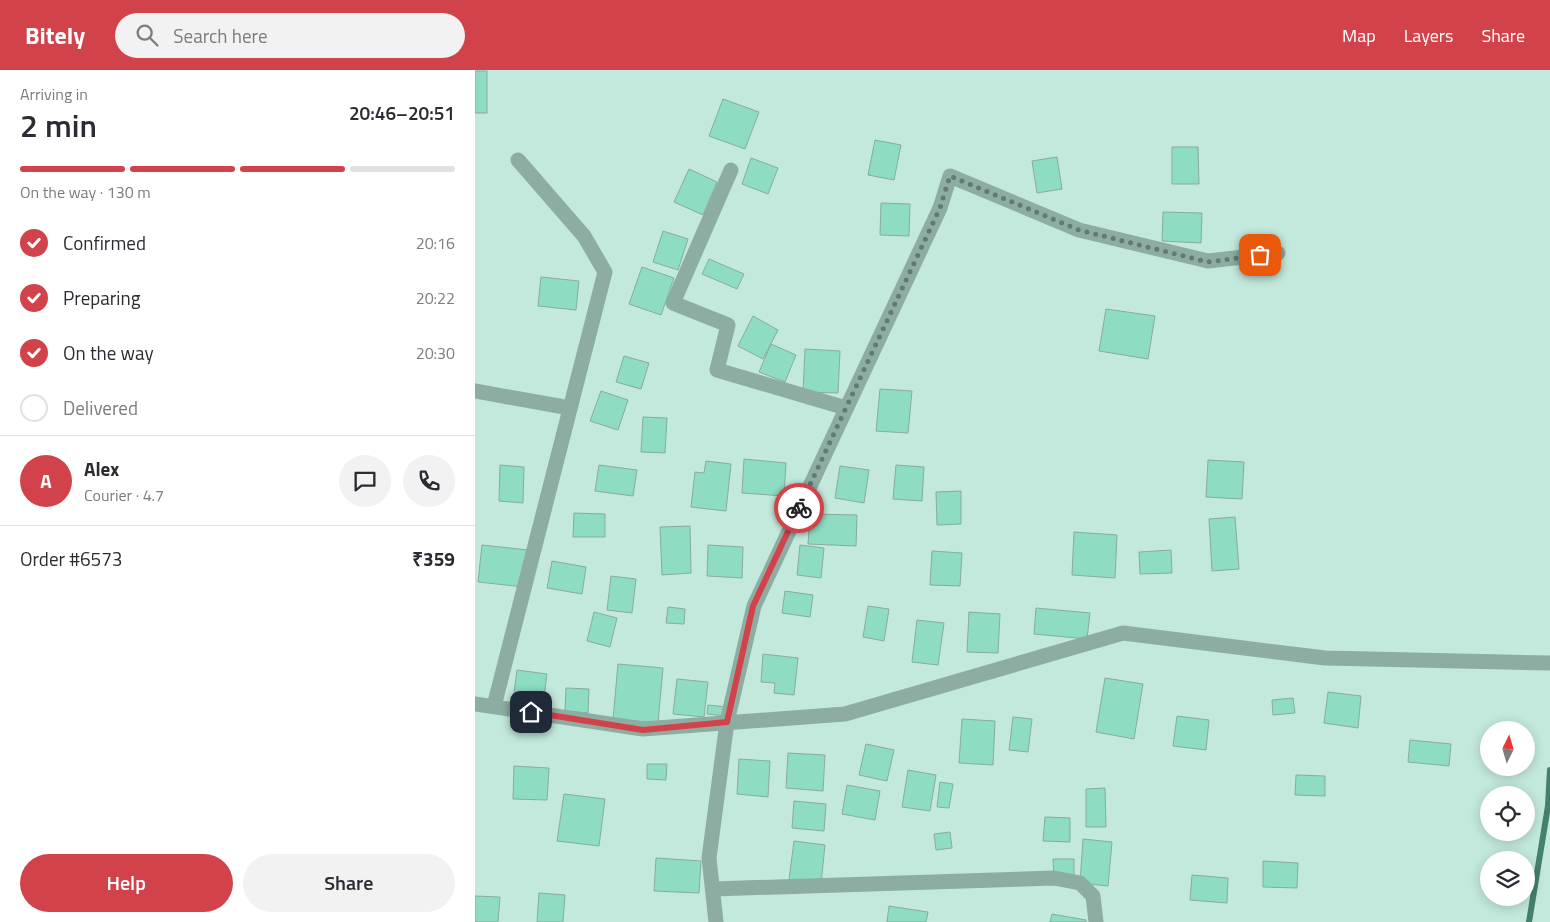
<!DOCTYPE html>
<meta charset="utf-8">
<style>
:root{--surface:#fff;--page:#f2f2f3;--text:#2b2b33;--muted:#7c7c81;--line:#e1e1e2;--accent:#d2424b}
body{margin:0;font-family:"Titillium Web",sans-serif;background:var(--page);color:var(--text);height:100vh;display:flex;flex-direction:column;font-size:19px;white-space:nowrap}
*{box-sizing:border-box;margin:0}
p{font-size:16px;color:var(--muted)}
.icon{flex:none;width:28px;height:28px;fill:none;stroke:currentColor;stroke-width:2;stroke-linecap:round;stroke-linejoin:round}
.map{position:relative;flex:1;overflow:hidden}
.panel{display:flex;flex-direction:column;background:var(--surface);width:475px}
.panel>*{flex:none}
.needle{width:32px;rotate:5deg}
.buttons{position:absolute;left:1005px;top:651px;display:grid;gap:10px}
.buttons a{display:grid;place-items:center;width:55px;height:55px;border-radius:50%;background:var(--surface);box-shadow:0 2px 12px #0003;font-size:25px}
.pin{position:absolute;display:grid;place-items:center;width:42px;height:42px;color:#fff;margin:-21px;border-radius:10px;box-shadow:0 2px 8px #0006}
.courier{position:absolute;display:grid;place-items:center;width:50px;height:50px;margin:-25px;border:4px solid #d2424b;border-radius:50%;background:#fff;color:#222;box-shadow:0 1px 6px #0007}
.head em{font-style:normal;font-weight:600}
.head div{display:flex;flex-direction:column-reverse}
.head{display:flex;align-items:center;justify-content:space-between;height:85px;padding:0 20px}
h1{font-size:32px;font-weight:600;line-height:38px}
.bar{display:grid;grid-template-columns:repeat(4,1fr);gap:8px 5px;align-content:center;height:60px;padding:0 20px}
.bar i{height:6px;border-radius:4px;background:var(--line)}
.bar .on{background:var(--accent)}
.bar p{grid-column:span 4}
.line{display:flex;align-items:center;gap:12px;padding:0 20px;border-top:1px solid var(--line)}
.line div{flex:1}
.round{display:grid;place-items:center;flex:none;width:52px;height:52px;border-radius:26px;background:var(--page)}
ol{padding:0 20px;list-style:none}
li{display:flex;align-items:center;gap:15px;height:55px}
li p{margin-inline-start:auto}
li .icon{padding:5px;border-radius:50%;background:var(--accent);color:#fff;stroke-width:4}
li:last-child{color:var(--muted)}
li i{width:28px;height:28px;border:2px solid var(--line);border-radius:50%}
.primary-button{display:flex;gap:10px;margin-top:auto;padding:10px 20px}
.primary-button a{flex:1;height:58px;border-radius:30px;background:var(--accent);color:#fff;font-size:20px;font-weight:600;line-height:58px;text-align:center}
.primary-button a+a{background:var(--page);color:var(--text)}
header{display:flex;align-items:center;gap:30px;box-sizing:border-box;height:70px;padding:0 25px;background:var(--accent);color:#fff}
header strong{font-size:24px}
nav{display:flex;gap:28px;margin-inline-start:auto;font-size:18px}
.search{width:350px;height:45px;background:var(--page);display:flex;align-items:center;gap:12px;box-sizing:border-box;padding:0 18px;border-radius:28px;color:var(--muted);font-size:19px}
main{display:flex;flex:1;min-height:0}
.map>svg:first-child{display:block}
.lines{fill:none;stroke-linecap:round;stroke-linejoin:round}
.stream{stroke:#44806d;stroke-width:6}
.building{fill:#8edcc2;stroke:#87ac9f}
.minor{stroke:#8eada2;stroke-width:15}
.done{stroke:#627a71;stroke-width:5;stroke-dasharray:0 9}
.route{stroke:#d2424b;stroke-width:6}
</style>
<header>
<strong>Bitely</strong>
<div class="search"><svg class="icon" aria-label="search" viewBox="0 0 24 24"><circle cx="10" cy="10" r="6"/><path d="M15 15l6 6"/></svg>Search here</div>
<nav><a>Map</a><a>Layers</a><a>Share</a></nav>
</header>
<main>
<section class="panel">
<div class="head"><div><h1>2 min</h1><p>Arriving in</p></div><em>20:46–20:51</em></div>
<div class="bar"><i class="on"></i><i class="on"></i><i class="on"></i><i></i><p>On the way · 130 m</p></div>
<ol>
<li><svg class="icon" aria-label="check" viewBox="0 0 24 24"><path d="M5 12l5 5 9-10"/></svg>Confirmed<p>20:16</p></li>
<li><svg class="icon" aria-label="check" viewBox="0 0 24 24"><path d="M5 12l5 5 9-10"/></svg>Preparing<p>20:22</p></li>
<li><svg class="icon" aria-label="check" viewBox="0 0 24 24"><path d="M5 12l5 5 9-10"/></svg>On the way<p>20:30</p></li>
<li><i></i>Delivered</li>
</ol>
<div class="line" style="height:90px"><b class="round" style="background:var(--accent);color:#fff">A</b><div><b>Alex</b><p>Courier · 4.7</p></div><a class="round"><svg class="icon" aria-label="chat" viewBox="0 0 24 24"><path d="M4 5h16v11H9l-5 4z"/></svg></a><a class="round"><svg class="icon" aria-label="phone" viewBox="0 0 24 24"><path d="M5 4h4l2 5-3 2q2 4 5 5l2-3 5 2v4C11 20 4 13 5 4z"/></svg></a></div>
<div class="line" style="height:65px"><div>Order #6573</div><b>₹359</b></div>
<div class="primary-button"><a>Help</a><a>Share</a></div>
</section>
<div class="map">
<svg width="1075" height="852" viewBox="0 0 1075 852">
<rect width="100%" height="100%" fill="#c3e9dc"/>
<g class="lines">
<!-- stream -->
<path class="stream" d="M 1054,852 L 1073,736 L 1075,700"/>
</g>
<!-- building -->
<g class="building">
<rect x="0" y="1" width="12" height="42"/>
<path d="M 248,29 L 284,42 L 270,79 L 234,66 Z"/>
<path d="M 400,70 L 426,75 L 419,110 L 393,105 Z"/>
<path d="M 697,77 L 723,77 L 724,114 L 697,114 Z"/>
<path d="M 582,87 L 587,119 L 562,123 L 557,91 Z"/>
<path d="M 276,88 L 303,98 L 293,124 L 267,114 Z"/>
<path d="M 214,99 L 242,112 L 228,145 L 199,132 Z"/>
<path d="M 406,133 L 435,134 L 434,166 L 405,165 Z"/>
<path d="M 688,142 L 727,143 L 726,173 L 687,171 Z"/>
<path d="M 188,161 L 213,169 L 203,200 L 178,192 Z"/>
<path d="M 234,189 L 269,204 L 262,219 L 227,204 Z"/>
<path d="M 167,197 L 199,208 L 186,245 L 154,234 Z"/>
<path d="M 66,207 L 104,211 L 101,240 L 63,236 Z"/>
<path d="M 631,239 L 680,246 L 673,289 L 624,281 Z"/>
<path d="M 278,246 L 303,260 L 288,289 L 263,276 Z"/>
<path d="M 296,274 L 321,285 L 310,312 L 284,302 Z"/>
<path d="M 330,279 L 365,281 L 363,323 L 328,322 Z"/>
<path d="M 149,286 L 174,293 L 166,319 L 141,312 Z"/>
<path d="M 405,319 L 437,321 L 433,363 L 401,361 Z"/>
<path d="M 126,321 L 153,330 L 143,360 L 115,351 Z"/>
<path d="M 168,347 L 192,348 L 190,383 L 166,382 Z"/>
<path d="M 269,389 L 311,393 L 309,426 L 267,423 Z"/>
<path d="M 733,390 L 769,392 L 767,429 L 731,427 Z"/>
<path d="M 231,391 L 256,394 L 251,441 L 216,437 L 220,402 L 229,403 Z"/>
<path d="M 25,395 L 49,397 L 48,433 L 24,431 Z"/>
<path d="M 124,395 L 162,400 L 158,426 L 120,421 Z"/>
<path d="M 421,395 L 449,397 L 447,431 L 418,429 Z"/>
<path d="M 365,396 L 394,400 L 389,433 L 360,428 Z"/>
<path d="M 486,421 L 486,454 L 462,455 L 461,422 Z"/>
<path d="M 99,443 L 130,444 L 130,467 L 98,467 Z"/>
<path d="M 335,444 L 382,445 L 381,476 L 333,474 Z"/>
<path d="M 760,447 L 764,499 L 737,501 L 734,449 Z"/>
<path d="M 215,456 L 216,503 L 187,505 L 185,457 Z"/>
<path d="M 599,462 L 642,465 L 640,508 L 597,505 Z"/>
<path d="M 7,475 L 53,480 L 49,517 L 3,512 Z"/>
<path d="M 233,475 L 268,477 L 267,508 L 232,506 Z"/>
<path d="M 325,475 L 349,478 L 346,508 L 322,505 Z"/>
<path d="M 696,480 L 697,503 L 665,504 L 664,482 Z"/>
<path d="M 457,481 L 487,483 L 485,516 L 455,515 Z"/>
<path d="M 77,491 L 111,497 L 107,524 L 72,518 Z"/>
<path d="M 136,506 L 161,509 L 157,543 L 132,540 Z"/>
<path d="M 310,521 L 338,525 L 335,547 L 307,543 Z"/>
<path d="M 393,536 L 414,539 L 409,571 L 388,567 Z"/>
<path d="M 193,537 L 210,539 L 209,554 L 191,553 Z"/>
<path d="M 561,538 L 615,543 L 612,569 L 559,564 Z"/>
<path d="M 119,542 L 142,548 L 135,577 L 112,571 Z"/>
<path d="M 494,542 L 525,544 L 523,583 L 492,582 Z"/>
<path d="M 442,550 L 469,553 L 463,595 L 437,592 Z"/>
<path d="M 288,584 L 323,588 L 319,625 L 299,623 L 300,613 L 286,612 Z"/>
<path d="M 143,594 L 188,598 L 183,653 L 138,649 Z"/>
<path d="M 42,600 L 72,604 L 68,634 L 38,630 Z"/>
<path d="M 630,608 L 668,614 L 659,669 L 621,662 Z"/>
<path d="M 202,609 L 233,612 L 229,647 L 198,644 Z"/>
<path d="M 91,618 L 114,619 L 113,643 L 90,641 Z"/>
<path d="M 853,622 L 886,626 L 883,658 L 849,653 Z"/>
<path d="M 818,628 L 820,643 L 798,645 L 797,630 Z"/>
<path d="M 233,635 L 252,637 L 251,646 L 232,644 Z"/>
<path d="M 702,646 L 734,650 L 731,680 L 698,676 Z"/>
<path d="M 538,647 L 557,649 L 553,682 L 534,680 Z"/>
<path d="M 487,649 L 520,651 L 518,695 L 484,693 Z"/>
<path d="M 935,670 L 976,674 L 974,696 L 933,692 Z"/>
<path d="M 391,674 L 419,680 L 412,711 L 384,705 Z"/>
<path d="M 313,683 L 350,685 L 348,721 L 311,718 Z"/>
<path d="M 264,689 L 295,691 L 293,727 L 262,724 Z"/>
<path d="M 172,694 L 192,694 L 191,710 L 172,709 Z"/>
<path d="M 39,696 L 74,698 L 72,730 L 38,729 Z"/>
<path d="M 433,700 L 461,705 L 455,741 L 427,737 Z"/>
<path d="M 821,705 L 850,706 L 850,726 L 820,725 Z"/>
<path d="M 465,712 L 478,714 L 474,738 L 462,737 Z"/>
<path d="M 372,715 L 405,721 L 400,750 L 367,744 Z"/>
<path d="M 630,718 L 631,757 L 611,757 L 611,719 Z"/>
<path d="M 89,724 L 130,729 L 124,776 L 82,771 Z"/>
<path d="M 319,731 L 351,734 L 349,761 L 317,758 Z"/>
<path d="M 570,747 L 595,748 L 595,772 L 568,771 Z"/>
<path d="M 475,762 L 477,778 L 461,780 L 459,764 Z"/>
<path d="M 608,769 L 637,772 L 633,816 L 605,813 Z"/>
<path d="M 319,771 L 350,775 L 346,814 L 314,810 Z"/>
<path d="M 181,788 L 226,791 L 224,823 L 179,821 Z"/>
<path d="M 578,789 L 599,789 L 599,808 L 579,808 Z"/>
<path d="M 788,791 L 823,793 L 822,818 L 788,817 Z"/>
<path d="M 717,805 L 753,808 L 752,833 L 715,830 Z"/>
<path d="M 64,823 L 90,825 L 88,852 L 62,852 Z"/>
<path d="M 0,826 L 25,827 L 23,852 L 0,852 Z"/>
<path d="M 414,836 L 453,842 L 451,852 L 412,852 Z"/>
<path d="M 577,844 L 611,850 L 611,852 L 575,852 Z"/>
</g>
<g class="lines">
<!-- minor -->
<g class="minor">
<path d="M 256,100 L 198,233 L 253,255 L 242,300 L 371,338"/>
<path d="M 0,321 L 95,338"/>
<path d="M 0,634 L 168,659 L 370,644 L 648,563 L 850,588 L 1075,593"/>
<path d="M 19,636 L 130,202 L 109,166 L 43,90"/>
<path d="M 238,819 L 579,808 L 605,813 L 618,826 L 621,852"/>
<path d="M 241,852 L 234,788 L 252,652 L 279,536 L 465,138 L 475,106 L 604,160 L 733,191 L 803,183"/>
</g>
</g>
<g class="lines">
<!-- done -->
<path class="done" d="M 324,438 L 465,138 L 475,106 L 604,160 L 733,192 L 785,185"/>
<!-- route -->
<path class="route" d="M 56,642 L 168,660 L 252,652 L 278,536 L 324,438"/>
</g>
</svg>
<div class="buttons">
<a><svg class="needle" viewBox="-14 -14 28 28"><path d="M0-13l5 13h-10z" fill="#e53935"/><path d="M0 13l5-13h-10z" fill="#7c7c81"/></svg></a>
<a><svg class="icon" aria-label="locate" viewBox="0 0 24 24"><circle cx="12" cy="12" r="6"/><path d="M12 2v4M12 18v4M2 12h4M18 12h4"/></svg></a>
<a><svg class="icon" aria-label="layers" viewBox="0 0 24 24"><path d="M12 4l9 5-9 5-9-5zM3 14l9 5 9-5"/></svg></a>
</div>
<div class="pin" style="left:785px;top:185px;background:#ea580c"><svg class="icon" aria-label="bag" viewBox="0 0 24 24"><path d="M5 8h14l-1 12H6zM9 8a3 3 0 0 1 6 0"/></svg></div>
<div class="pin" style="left:56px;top:642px;background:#1f2937"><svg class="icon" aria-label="home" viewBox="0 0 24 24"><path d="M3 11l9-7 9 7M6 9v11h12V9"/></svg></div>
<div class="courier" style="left:324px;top:438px"><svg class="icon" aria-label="bike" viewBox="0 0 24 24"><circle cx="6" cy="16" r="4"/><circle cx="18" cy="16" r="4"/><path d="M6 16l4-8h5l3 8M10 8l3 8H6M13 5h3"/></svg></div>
</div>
</main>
